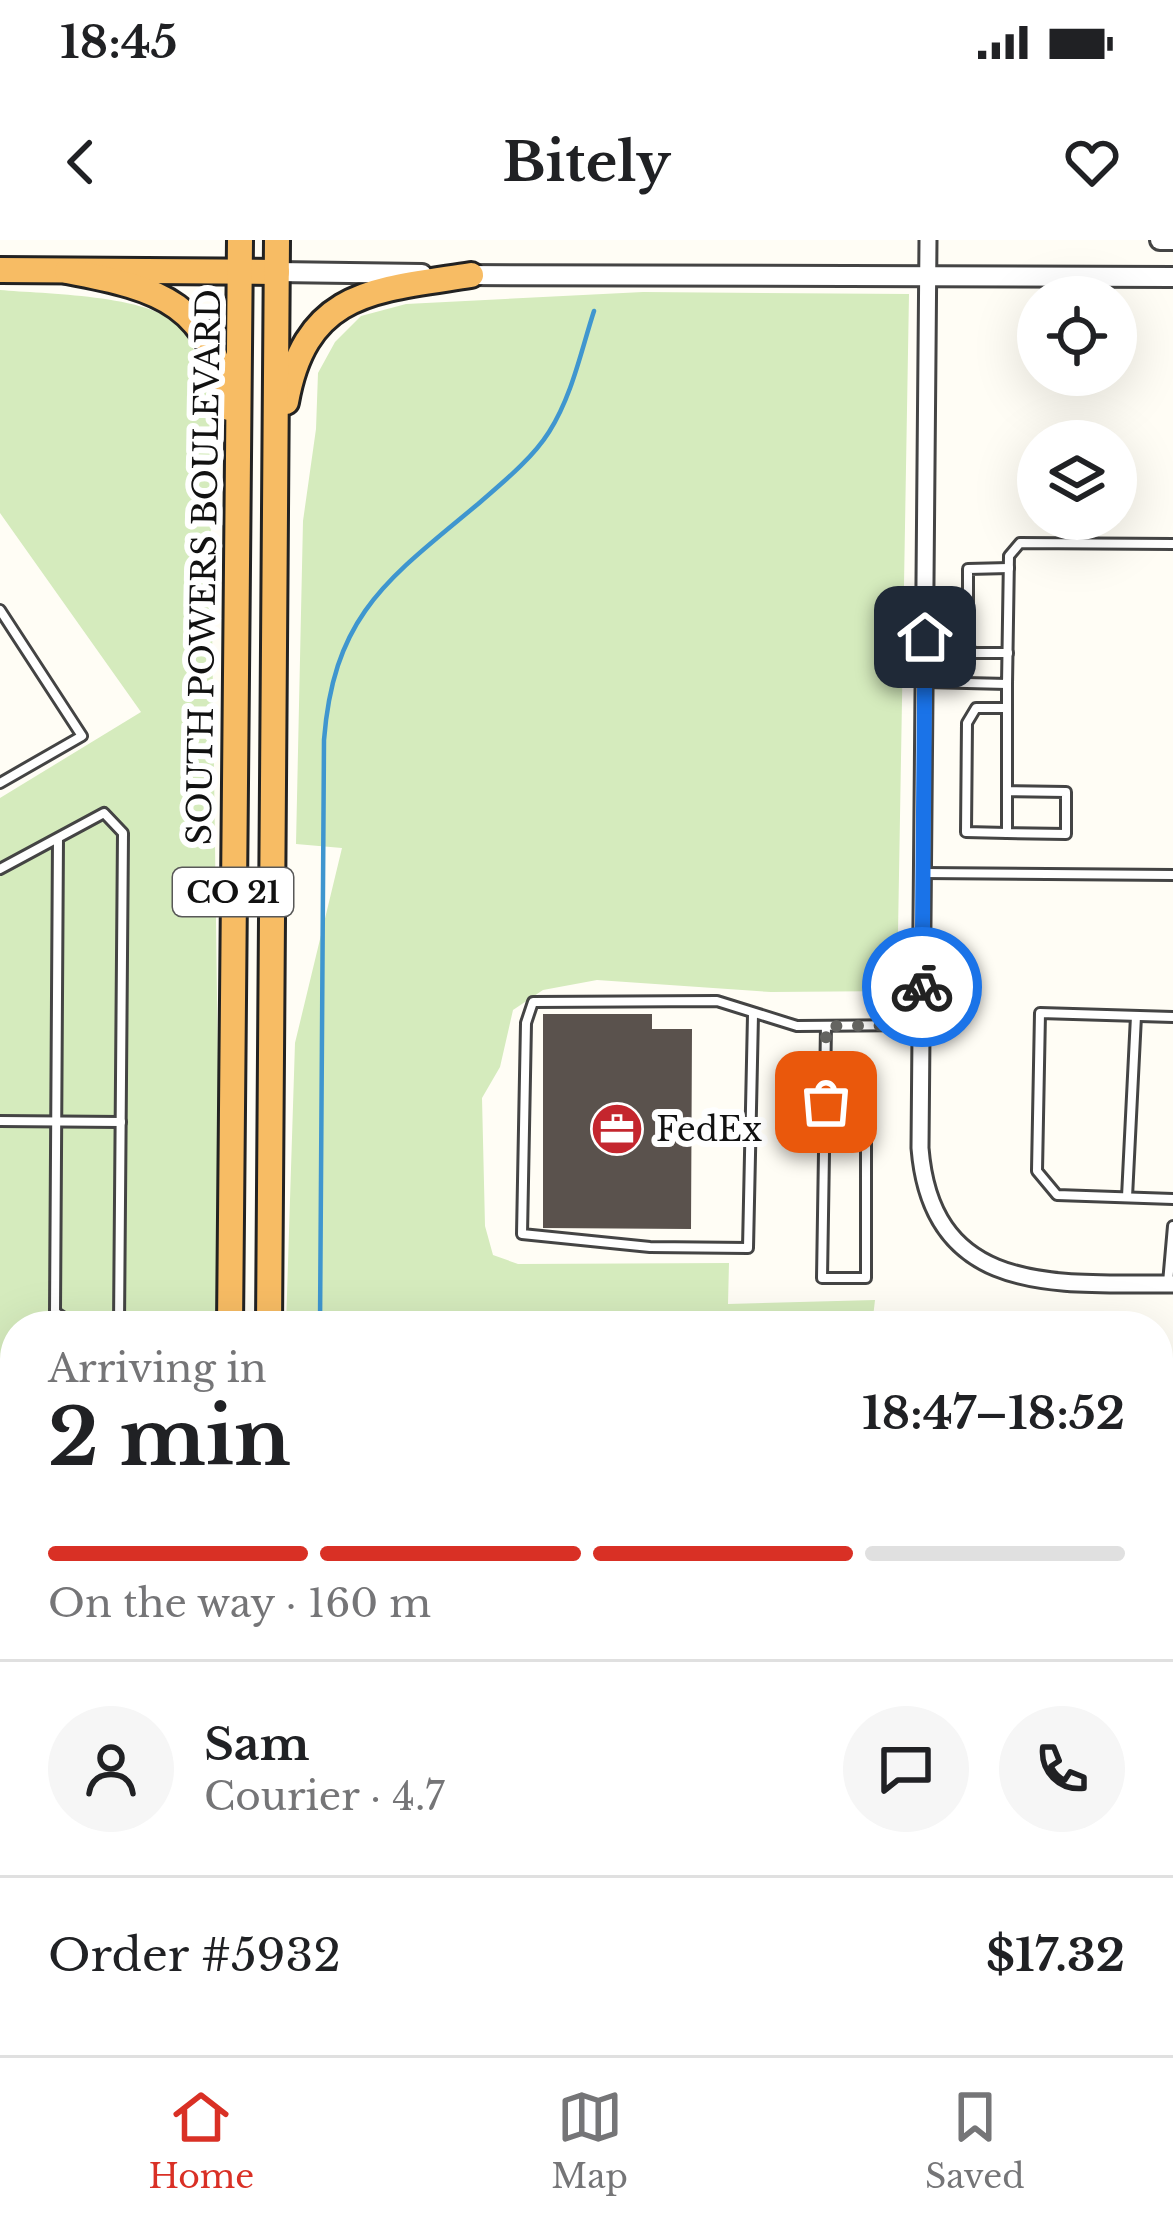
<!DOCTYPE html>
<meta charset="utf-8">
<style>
:root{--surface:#fff;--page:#f6f6f6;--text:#202124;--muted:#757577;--line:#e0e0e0;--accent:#d93025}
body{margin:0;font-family:"Libre Baskerville",serif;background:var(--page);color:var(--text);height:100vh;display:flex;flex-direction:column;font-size:45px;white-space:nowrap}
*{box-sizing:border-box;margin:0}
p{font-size:39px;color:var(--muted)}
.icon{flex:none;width:66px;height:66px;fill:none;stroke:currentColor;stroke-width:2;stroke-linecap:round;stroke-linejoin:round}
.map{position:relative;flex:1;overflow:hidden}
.details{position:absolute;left:0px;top:1071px;width:1173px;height:744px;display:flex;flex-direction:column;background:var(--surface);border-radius:48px 48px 0 0;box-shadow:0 12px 48px #0002}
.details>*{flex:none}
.tools{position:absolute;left:1017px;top:36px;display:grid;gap:24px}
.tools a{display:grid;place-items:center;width:120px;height:120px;border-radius:50%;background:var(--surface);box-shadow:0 12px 48px #0002;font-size:60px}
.pin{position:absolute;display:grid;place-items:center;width:102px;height:102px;color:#fff;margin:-51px;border-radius:24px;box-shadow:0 6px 18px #0006}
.courier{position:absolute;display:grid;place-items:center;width:120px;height:120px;margin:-60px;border:9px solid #1a73e8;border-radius:50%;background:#fff;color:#222;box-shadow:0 3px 15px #0007}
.head em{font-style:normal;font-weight:800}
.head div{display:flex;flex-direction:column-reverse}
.head{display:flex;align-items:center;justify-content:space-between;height:204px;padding:0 48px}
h1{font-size:78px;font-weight:800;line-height:90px}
.bar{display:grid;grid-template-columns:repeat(4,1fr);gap:18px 12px;align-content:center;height:144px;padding:0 48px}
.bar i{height:15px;border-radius:9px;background:var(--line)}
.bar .on{background:var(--accent)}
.bar p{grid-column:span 4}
.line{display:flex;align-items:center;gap:30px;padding:0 48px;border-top:3px solid var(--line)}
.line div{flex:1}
.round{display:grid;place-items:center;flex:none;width:126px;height:126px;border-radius:63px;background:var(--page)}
.status{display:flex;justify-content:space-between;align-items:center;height:84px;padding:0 60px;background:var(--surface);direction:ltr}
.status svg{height:33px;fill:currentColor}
header{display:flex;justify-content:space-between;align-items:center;height:156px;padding:0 48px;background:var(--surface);font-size:54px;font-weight:800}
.menu{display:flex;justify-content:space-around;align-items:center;height:168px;border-top:3px solid var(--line);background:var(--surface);font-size:33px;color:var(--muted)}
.menu a{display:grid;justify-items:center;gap:6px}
.menu .on{color:var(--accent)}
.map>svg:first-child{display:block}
.green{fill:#d5ebbd}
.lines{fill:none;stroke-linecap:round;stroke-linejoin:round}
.stream{stroke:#3f96cf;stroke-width:4.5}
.building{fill:#5a524d}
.service-casing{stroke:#444;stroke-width:14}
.minor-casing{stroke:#444;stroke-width:21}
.tertiary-casing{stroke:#444;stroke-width:24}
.secondary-casing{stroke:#333;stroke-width:27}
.trunk-casing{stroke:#222;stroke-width:30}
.service{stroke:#fff;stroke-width:8}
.minor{stroke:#fff;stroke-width:15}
.tertiary{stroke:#fff;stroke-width:18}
.secondary{stroke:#fff6b0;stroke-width:21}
.trunk{stroke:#f7bc64;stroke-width:24}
.done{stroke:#646461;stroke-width:12;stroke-dasharray:0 21.6}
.route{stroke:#1a73e8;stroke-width:15}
.labels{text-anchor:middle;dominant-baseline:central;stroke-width:12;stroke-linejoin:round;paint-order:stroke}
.shield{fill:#fff;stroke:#585858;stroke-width:3}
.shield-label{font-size:30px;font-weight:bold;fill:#111}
.street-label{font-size:33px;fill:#111;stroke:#fff}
.poi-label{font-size:33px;fill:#111;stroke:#fff;text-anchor:start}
</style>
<div class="status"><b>18:45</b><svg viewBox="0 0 49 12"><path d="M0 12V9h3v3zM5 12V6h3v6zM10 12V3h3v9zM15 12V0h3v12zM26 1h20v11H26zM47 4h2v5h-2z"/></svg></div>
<header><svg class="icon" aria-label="back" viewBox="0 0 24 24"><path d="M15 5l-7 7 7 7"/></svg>Bitely<svg class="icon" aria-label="heart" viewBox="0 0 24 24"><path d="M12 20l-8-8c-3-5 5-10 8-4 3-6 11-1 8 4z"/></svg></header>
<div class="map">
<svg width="1173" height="1815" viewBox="0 0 1173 1815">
<rect width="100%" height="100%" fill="#fffdf5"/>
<!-- green -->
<g class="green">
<path d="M 0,50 C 43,54 151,54 180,87 C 196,106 202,132 209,155 L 221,1056 L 220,1086 L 15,1086 L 15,1143 L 0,1143 L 0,558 L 141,472 L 0,273 Z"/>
<path d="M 643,52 L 909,54 L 897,751 L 771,752 L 597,740 L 543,750 L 513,770 L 500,827 L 482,858 L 485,986 L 493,1015 L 518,1024 L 729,1023 L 728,1064 L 875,1060 L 872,1086 L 286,1086 L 295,803 L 342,608 L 296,604 L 303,281 L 316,189 L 318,133 L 335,102 L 361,76 L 406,64 Z"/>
</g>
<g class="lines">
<!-- stream -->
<path class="stream" d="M 320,1086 L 324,500 C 334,374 388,339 478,264 C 502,243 532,219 549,192 C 572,156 581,111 594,71"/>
</g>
<!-- building -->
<g class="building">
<path d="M 543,774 L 652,774 L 652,789 L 692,789 L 691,989 L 543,988 Z"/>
<path d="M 1158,1248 L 1173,1249 L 1173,1603 L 1158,1603 Z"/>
</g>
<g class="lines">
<!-- service casing -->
<g class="service-casing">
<g id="service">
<path d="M 0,370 L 82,496 L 0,543"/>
<path d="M 1008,413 L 974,413 L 968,408 L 968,329 L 1009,328"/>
<path d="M 926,442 L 1007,444 L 1009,316 L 1020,303 L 1173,304"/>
<path d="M 1007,444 L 1007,593 L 1066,594 L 1066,552 L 1008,551"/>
<path d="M 1007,593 L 966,592 L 967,483 L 976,468 L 1007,468"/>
<path d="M 0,629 L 104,573 L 123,593 L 119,1084 L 73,1084 L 55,1072 L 58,598"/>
<path d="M 924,633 L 1173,635"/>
<path d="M 753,775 L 748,1008 L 650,1007 L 522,994 L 526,783 L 533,762 L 717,761 L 797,786 L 920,785"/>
<path d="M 1173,777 L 1040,773 L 1037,931 L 1057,955 L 1173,959"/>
<path d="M 826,786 L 822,1038 L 866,1038 L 866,832 L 826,830"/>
<path d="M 0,881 L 121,882"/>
<path d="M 1127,957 L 1136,776"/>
<path d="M 1168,1043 L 1173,986"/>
<path d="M 0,1158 L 15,1158"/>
<path d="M 1158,1187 L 1173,1187"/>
<path d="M 0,1349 L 15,1351"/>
<path d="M 0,1631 L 15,1631"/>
<path d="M 1158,1668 L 1173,1668"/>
<path d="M 0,1736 L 15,1736"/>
<path d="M 594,1800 L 594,1815"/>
</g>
</g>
<!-- minor casing -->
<g class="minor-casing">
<path id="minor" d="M 928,0 L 920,908 C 932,1059 1061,1043 1173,1044"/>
</g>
<!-- tertiary casing -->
<g class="tertiary-casing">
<g id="tertiary">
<path d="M 1160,0 L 1173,0"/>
<path d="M 277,32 L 422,34"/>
<path d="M 462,35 L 1173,37"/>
<path d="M 762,1800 L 783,1805 L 1173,1813"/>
</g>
</g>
<!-- secondary casing -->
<g class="secondary-casing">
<path id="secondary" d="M 0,1789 L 15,1789"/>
</g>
<!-- trunk casing -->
<g class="trunk-casing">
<g id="trunk">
<path d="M 0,30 L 277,32"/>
<path d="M 67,31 C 162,49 211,63 229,168"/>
<path d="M 286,162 C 306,50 375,50 471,35"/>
<path d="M 230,1086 L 240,0"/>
<path d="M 269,1086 L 277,0"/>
<path d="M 227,1800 L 227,1815"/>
<path d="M 262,1815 L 262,1800"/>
</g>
</g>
<!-- service -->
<use href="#service" class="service"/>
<!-- minor -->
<use href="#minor" class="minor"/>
<!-- tertiary -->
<use href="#tertiary" class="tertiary"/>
<!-- secondary -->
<use href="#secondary" class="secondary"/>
<!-- trunk -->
<use href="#trunk" class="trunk"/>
</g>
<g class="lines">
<!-- done -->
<path class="done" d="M 826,862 L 826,786 L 921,785 L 922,747"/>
<!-- route -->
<path class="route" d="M 922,747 L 925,397"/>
</g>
<!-- icons -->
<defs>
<g id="office-disc" transform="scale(2.7)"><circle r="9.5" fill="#c4262e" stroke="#fff"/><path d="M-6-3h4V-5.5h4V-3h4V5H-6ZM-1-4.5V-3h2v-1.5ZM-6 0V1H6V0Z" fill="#fff"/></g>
</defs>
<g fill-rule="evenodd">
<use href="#office-disc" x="617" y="889"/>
</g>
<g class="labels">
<!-- shield labels -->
<rect class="shield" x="173" y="628" width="120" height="48" rx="9"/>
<g class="shield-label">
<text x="233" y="652">CO 21</text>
</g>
<!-- street labels -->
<g class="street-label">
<text transform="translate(204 327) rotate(-89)">SOUTH POWERS BOULEVARD</text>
</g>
<!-- poi labels -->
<g class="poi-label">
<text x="656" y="889">FedEx</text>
</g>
</g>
</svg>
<div class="tools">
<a><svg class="icon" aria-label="locate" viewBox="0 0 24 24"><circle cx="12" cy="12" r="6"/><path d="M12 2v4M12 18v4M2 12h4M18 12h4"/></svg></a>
<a><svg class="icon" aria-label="layers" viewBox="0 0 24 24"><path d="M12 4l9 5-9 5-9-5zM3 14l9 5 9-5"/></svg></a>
</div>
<div class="pin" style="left:826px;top:862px;background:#ea580c"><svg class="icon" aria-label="bag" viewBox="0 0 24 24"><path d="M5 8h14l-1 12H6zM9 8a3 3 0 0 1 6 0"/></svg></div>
<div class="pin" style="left:925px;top:397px;background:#1f2937"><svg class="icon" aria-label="home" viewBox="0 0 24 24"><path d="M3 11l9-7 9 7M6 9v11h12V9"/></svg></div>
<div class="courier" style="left:922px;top:747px"><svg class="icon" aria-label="bike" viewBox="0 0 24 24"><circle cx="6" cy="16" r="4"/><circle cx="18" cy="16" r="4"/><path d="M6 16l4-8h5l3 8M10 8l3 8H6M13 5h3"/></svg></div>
<section class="details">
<div class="head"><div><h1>2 min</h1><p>Arriving in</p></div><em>18:47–18:52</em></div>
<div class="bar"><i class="on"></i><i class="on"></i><i class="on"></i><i></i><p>On the way · 160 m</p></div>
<div class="line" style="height:216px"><a class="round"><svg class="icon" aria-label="person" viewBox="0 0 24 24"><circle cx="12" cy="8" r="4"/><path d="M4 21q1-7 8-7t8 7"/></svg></a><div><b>Sam</b><p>Courier · 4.7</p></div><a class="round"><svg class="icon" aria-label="chat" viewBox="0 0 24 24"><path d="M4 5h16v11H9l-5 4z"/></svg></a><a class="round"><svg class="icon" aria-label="phone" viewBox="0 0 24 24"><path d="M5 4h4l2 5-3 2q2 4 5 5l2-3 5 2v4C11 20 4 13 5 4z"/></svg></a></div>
<div class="line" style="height:156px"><div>Order #5932</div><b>$17.32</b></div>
</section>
</div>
<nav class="menu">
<a class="on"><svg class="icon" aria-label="home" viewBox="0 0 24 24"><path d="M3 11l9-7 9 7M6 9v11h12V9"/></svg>Home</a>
<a><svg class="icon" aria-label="map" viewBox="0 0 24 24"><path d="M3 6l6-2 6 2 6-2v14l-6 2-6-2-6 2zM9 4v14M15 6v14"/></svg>Map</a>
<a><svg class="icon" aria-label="saved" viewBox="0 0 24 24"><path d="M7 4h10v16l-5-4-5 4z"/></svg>Saved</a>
</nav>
